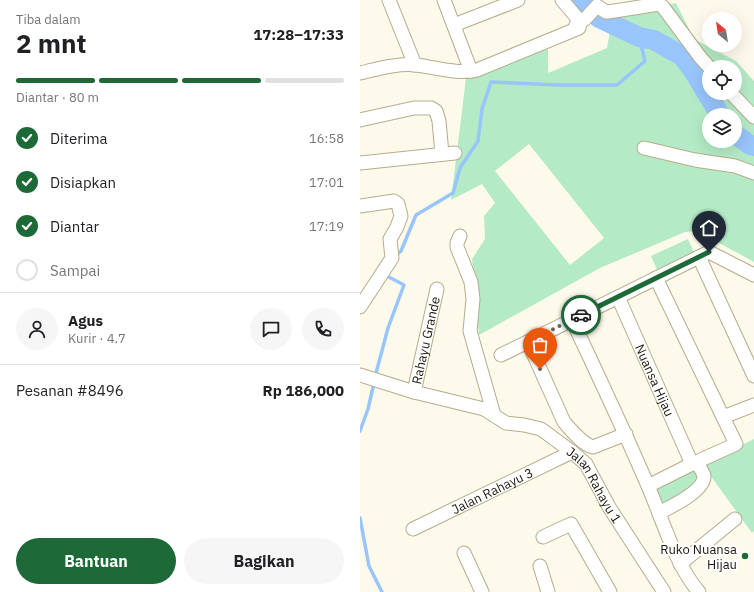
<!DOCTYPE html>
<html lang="id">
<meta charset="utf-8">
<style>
:root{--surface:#fff;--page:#f6f6f6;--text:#202124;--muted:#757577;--line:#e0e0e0;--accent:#1d6937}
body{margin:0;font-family:"IBM Plex Sans",sans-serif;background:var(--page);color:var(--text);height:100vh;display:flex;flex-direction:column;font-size:15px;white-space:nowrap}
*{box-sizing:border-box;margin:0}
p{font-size:13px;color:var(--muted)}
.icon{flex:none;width:22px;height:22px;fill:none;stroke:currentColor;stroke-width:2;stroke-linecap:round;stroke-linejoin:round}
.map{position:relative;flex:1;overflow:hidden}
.side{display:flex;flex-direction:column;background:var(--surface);width:360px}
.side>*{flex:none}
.needle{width:26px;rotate:330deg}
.buttons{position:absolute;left:342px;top:12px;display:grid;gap:8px}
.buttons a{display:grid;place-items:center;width:40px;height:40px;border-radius:50%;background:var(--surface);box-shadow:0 4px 16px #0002;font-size:20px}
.pin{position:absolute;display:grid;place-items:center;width:34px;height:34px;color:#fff;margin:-41px -17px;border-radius:50% 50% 50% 0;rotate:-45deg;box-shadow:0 0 4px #0007}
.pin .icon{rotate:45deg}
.courier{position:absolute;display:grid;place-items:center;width:40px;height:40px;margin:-20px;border:3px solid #1d6937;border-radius:50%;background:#fff;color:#222;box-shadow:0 1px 5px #0007}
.head em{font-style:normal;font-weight:700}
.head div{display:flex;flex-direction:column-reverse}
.head{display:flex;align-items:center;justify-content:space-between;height:68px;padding:0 16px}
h1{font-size:26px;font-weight:700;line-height:30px}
.bar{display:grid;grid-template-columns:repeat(4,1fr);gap:6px 4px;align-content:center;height:48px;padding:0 16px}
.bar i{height:5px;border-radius:3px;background:var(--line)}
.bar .selected{background:var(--accent)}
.bar p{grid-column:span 4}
.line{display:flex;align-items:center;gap:10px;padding:0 16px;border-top:1px solid var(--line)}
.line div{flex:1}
.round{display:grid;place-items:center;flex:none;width:42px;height:42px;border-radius:21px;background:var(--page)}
ol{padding:0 16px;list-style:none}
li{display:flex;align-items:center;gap:12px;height:44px}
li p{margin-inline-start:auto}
li .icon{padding:4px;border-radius:50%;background:var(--accent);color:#fff;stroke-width:4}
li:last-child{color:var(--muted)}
li i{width:22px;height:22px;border:2px solid var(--line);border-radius:50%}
.button{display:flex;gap:8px;margin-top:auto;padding:8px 16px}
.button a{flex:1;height:46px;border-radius:24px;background:var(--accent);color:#fff;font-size:16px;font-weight:700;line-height:46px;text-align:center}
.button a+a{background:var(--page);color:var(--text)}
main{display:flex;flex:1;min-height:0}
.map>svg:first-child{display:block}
.green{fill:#b4ebc6;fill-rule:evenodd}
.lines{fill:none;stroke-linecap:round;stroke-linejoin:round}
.stream{stroke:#98c5fc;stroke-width:3.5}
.river{stroke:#98c5fc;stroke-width:20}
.street-casing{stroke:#b5ac8b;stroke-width:15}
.street{stroke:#fff;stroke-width:13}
.done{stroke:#6b685b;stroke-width:4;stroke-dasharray:0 7.2}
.route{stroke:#1d6937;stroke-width:5}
.poi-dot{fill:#1d6937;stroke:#fff;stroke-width:1.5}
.labels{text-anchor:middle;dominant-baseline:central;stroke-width:4;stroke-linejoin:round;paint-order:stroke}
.street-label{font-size:13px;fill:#1d190d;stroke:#fff}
.poi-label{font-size:13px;fill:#1d190d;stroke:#fff;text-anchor:end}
</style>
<main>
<section class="side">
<div class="head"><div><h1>2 mnt</h1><p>Tiba dalam</p></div><em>17:28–17:33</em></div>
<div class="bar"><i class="selected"></i><i class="selected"></i><i class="selected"></i><i></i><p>Diantar · 80 m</p></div>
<ol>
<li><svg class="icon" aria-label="check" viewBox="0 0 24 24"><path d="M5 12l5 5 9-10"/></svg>Diterima<p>16:58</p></li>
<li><svg class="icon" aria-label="check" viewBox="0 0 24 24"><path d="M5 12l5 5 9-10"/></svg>Disiapkan<p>17:01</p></li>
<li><svg class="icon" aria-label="check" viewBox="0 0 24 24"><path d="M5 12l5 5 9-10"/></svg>Diantar<p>17:19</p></li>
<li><i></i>Sampai</li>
</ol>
<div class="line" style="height:72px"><a class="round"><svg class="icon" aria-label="person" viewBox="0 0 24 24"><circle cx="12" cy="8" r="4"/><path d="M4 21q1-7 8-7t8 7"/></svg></a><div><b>Agus</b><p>Kurir · 4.7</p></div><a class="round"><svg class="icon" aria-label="chat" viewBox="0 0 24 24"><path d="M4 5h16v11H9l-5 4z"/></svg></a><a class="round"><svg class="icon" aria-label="phone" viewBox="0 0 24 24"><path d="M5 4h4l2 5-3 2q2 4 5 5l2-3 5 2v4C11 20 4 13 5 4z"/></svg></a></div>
<div class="line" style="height:52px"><div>Pesanan #8496</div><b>Rp 186,000</b></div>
<div class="button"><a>Bantuan</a><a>Bagikan</a></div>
</section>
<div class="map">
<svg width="394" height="592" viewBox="0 0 394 592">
<rect width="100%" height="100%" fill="#fdfaec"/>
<!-- green -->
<g class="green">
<path d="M 316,3 L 334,39 L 376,61 L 394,81 L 394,262 L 337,231 L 325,232 L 240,268 L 119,335 L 112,259 L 125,239 L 124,216 L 135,203 L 122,184 L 91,200 L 106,78 L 188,49 L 188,73 L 247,48 L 253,14 ZM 349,67 L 375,67 L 375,93 L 349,93 ZM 349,115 L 375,115 L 375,141 L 349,141 ZM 169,144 L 244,238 L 210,265 L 135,171 Z"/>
<path d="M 328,239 L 335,254 L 298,272 L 291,256 Z"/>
<path d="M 394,439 L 394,531 L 392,533 L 342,464 Z"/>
<path d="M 333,467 L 339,478 L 328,491 L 301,505 L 292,488 Z"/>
</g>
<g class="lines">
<!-- stream -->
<g class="stream">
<path d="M 35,256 L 41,251 L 56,215 L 93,193 L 100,168 L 118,141 L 122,109 L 131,82 L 198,85 L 257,85 L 285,61 L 279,37"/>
<path d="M 15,377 L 28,328 L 44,285 L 25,275"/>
<path d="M 0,431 L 8,409 L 14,383"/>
<path d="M 0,518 L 9,566 L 22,592"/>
</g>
<!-- river -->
<g class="river">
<path d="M 221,0 L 239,18 L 279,37 L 294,40 L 322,56 L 334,72 L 360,115"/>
<path d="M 375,134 L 390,145 L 394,146"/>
</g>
<!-- street casing -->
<g class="street-casing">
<g id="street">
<path d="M 29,0 L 55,65"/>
<path d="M 84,0 L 111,71"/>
<path d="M 94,25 L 158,0"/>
<path d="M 219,26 L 216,25 L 225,19 L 237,6 L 246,12 L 248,12 L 299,4 L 303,7 L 340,57 L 349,67"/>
<path d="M 0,73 C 17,69 38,63 56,65 C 75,67 98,75 117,70 L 219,28 L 220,23 L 219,20 L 202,0"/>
<path d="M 371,93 L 394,117"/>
<path d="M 0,120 L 54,108 L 71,108 L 76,111 L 79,121 L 82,154"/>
<path d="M 284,148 L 335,160 L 375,166 L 394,173"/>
<path d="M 0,163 L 95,153"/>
<path d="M 0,206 L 34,201 L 38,204 L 41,216 L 37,227 L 30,239 L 32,258 L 0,307"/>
<path d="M 100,236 L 97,243 L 97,247 L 111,282 L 113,299 L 110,331 L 134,415"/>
<path d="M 339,257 L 394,376"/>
<path id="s1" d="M 258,297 L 332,464"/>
<path d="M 212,320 C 238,375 264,430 288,486 C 302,518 316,566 339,592"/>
<path d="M 168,342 L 204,422 C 212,431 222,444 233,447 L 266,434"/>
<path d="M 141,355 L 349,252 L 394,275"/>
<path id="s2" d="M 0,375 L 54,392 L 124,409 L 146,423 L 164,425 L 181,429 L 212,452 L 226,464 L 249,507 L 304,592"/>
<path id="s3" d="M 54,392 L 77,289"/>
<path d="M 363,417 L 394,405"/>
<path d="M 288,486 L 332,464 L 376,444 L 296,278"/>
<path d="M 299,513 C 310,507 345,491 344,476 C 343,472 339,466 337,463"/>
<path id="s4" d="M 53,529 L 212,452"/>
<path d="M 183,537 L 211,524 L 250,592"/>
<path d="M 104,553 L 122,592"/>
<path d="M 320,564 L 375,519"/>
<path d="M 180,566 L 188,592"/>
</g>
</g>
<!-- street -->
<use href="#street" class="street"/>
</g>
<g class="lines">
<!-- done -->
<path class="done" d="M 180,369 L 168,342 L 221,315"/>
<!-- route -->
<path class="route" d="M 221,315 L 349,252"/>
</g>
<!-- markers -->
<circle class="poi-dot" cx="385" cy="556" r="4"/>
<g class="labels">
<!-- street labels -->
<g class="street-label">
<text stroke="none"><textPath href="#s3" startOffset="53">Rahayu Grande</textPath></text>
<text stroke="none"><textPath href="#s1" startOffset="91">Nuansa Hijau</textPath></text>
<text stroke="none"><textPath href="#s2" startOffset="269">Jalan Rahayu 1</textPath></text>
<text stroke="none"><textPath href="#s4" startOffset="88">Jalan Rahayu 3</textPath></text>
</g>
<!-- poi labels -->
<g class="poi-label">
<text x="377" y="549">Ruko Nuansa<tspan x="377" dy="15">Hijau</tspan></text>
</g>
</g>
</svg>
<div class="buttons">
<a><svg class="needle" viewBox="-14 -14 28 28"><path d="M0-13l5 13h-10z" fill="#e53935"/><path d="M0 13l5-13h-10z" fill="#757577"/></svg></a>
<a><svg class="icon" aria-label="locate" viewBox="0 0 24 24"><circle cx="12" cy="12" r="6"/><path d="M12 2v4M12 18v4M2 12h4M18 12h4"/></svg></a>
<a><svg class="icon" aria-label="layers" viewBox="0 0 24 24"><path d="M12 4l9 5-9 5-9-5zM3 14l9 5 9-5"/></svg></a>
</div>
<div class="pin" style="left:180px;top:369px;background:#ea580c"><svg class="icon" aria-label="bag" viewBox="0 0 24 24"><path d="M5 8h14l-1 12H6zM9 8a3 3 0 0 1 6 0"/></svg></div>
<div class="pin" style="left:349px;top:252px;background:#1f2937"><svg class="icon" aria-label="home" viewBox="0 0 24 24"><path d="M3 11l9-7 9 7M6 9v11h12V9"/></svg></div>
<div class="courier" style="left:221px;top:315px"><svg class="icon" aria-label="car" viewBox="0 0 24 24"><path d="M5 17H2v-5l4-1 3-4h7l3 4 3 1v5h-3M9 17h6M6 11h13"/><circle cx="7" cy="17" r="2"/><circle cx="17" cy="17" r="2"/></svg></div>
</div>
</main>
